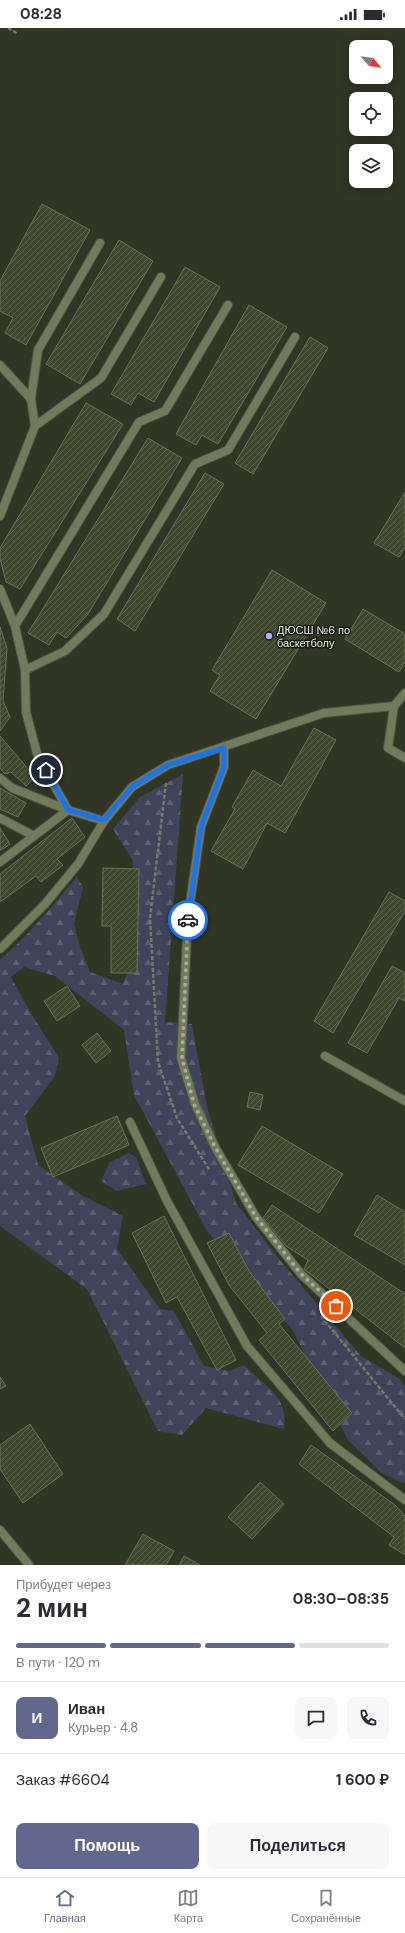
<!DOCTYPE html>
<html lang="ru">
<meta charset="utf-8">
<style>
:root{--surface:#fff;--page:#f7f7f7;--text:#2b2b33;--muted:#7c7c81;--line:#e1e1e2;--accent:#62678d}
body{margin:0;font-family:"DM Sans",sans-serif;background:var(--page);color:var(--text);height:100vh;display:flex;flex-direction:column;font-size:15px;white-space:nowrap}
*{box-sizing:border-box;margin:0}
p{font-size:13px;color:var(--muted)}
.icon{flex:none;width:22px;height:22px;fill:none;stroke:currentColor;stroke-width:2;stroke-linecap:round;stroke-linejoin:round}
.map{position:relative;height:1537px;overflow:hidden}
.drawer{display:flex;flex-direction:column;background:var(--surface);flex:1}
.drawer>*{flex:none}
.needle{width:26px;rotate:118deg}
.tools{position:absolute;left:349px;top:12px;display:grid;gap:8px}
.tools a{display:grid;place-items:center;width:44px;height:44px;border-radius:8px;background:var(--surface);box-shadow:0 2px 10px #0003;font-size:20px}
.pin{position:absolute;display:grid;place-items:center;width:34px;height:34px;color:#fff;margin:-17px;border:2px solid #fff;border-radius:50%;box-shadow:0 1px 4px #0007}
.courier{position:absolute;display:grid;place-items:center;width:40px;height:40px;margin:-20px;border:3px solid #1a73e8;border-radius:50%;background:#fff;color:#222;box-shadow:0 1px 5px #0007}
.summary em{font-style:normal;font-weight:700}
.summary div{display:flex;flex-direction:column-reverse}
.summary{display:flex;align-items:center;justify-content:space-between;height:68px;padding:0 16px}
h1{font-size:26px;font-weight:700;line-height:30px}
.bar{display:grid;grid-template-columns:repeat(4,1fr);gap:6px 4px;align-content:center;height:48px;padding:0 16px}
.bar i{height:5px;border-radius:3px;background:var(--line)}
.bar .active{background:var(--accent)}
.bar p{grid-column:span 4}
.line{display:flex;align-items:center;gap:10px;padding:0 16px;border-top:1px solid var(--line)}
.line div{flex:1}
.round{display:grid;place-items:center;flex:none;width:42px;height:42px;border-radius:8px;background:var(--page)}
.action{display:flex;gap:8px;margin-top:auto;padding:8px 16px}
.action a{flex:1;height:46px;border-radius:8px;background:var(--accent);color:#fff;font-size:16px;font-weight:700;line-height:46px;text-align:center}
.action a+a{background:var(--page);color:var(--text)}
.status{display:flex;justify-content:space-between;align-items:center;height:28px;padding:0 20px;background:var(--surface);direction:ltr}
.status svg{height:11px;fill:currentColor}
.dock{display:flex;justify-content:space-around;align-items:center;height:56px;border-top:1px solid var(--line);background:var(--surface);font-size:11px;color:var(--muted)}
.dock a{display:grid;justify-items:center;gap:2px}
.dock .active{color:var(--accent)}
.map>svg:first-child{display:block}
.forest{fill:url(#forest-firs)}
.building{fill:url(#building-hatch);stroke:#6a705d}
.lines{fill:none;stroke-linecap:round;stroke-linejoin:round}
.service-casing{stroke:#4e5242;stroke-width:10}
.minor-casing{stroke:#4e5242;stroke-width:10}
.path{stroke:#75796a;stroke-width:2.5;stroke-dasharray:4 2;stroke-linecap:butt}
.service{stroke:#727a5c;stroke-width:8}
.minor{stroke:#727a5c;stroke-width:8}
.done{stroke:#a9ac9f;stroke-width:4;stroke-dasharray:0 7.2}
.route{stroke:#1a73e8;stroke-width:5}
.poi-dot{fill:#a5b1fc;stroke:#1a1c14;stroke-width:1.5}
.labels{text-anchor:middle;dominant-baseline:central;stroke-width:3;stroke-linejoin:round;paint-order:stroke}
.poi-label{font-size:11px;fill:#e9ece1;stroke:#1a1c14;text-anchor:start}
</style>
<div class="status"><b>08:28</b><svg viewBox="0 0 49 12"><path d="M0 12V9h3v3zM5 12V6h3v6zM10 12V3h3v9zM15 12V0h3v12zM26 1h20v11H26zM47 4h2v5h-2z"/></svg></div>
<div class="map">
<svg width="405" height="1537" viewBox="0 0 405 1537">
<defs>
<pattern id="forest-firs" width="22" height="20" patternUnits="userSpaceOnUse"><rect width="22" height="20" fill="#40445b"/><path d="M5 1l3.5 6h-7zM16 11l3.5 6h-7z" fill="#5c5f72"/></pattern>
<pattern id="building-hatch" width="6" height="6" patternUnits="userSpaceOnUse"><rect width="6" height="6" fill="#40472d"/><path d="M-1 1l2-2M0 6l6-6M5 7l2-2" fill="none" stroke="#5c624b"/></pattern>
</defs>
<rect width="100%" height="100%" fill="#313524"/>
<!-- forest -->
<g class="forest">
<path d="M 183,746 L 165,994 L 192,996 L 207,1079 L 236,1175 L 279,1231 L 361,1328 L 400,1351 L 405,1358 L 405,1456 L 382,1445 L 348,1412 L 292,1301 L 207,1203 L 134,1067 L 124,1002 L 55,948 L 24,939 L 11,949 L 32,987 L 59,1030 L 55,1048 L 25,1088 L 38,1137 L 83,1168 L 123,1188 L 117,1221 L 160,1281 L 174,1283 L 204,1338 L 229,1343 L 244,1337 C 265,1359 289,1368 284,1401 L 206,1380 L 182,1407 L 158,1403 L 87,1261 L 0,1198 L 0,932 C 29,907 52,878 77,849 L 83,859 L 74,896 L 80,919 L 90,944 L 123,956 L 131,935 L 133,833 L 113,801 L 140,769 Z"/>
<path d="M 129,1125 L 136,1129 L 146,1156 L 117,1163 L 101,1153 L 110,1134 Z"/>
</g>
<!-- building -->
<g class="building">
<path d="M 42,176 L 90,202 L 26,317 L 5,305 L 13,290 L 0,283 L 0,253 Z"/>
<path d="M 119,212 L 153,233 L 80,356 L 46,336 Z"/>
<path d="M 185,239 L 220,259 L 154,374 L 138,365 L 131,377 L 111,366 Z"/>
<path d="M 249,277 L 287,299 L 218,416 L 202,407 L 196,417 L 176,406 Z"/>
<path d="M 310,309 L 328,320 L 253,446 L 235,435 Z"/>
<path d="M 86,375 L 123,396 L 20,561 L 6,554 L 0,530 L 0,520 Z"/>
<path d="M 148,410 L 182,430 L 88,586 L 66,610 L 57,604 L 49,617 L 28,605 Z"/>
<path d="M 205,445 L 224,456 L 135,603 L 117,591 Z"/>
<path d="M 405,464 L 405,519 L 399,529 L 374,515 Z"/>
<path d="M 272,542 L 326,575 L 256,691 L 210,663 L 220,647 L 212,642 Z"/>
<path d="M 363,581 L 405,606 L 405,634 L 399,644 L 345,611 Z"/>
<path d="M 0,599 L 7,620 L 3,673 L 10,689 L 0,703 Z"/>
<path d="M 314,700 L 336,712 L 285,805 L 267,795 L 243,841 L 211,823 L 235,781 L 232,779 L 253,742 L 281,758 Z"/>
<path d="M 0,708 L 35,749 L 26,758 L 11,744 L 5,746 L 0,740 Z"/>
<path d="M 0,760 L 26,775 L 18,789 L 0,781 Z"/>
<path d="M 72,790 L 85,809 L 57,831 L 63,837 L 41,854 L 36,848 L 0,874 L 0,846 Z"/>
<path d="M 0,800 L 10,816 L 0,823 Z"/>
<path d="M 103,840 L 139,841 L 137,945 L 111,945 L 111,898 L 102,898 Z"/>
<path d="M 389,864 L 405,873 L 405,883 L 333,1005 L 314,993 Z"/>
<path d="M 392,938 L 405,945 L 405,973 L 399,970 L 367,1025 L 348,1015 Z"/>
<path d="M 67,958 L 80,978 L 57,993 L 44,973 Z"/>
<path d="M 97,1005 L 111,1023 L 96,1035 L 82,1017 Z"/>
<path d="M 250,1064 L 263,1067 L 260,1082 L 247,1079 Z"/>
<path d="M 117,1088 L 129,1117 L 53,1149 L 41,1120 Z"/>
<path d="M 262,1098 L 343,1146 L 319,1185 L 238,1137 Z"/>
<path d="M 377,1167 L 405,1184 L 405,1237 L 354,1207 Z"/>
<path d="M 272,1177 L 405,1266 L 405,1320 L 304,1241 L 308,1232 L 286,1218 L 263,1190 Z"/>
<path d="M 164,1188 L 236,1332 L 217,1342 L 177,1269 L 166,1275 L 132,1205 Z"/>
<path d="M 229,1205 L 249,1243 L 285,1291 L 279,1296 L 352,1385 L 333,1403 L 259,1312 L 267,1305 L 229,1257 L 207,1215 Z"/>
<path d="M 0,1349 L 6,1358 L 0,1361 Z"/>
<path d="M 30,1396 L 63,1446 L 23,1475 L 0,1441 L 0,1417 Z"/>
<path d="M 311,1417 L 395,1477 L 405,1488 L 405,1527 L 389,1517 L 394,1509 L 299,1436 Z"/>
<path d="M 260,1454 L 284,1476 L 252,1511 L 228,1489 Z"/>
<path d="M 143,1506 L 174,1523 L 166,1537 L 125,1537 Z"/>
<path d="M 184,1528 L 200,1537 L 179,1537 Z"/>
</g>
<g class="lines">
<!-- service casing -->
<g class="service-casing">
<g id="service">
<path d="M 0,337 L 31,371 L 35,398 L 0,488"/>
<path d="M 31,371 L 38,322 L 100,215"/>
<path d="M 35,398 L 101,350 L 161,249"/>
<path d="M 0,561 L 15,598 L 25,642 L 26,684 L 38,729 L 68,782 L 104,793"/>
<path d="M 15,598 L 139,394 L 165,383 L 228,277"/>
<path d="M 25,642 L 65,623 L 104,586 L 195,436 L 228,422 L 295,309"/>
<path d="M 394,678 L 388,720 L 405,730"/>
<path d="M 224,720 L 224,739 L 201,799 L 188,889 L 181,1030 L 195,1076 L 215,1119 L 256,1189 L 301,1246 L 405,1343"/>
<path d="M 0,750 L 12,760 L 68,782"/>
<path d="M 0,790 L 34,808"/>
<path d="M 0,834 L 68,782"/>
<path d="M 325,1028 L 405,1073"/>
<path d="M 130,1094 L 167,1173 L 247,1318 L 330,1415 L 405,1472"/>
</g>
</g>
<!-- minor casing -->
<g class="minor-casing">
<g id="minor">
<path d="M 0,921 L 45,876 L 78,836 L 104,793 L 132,759 L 168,737 L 324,685 L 394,678 L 405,665"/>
<path d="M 0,1502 L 29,1537"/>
</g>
</g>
<!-- path -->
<g class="path">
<path d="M 8,0 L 18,6"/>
<path d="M 166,755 L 150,890 L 158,1034 L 177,1090 L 210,1143"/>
<path d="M 321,1288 L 405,1391"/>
</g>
<!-- service -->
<use href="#service" class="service"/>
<!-- minor -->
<use href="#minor" class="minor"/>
</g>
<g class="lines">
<!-- done -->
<path class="done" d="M 188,892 L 182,1030 L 194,1076 L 215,1119 L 256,1189 L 301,1246 L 336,1278"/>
<!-- route -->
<path class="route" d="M 46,742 L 68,782 L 104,792 L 132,759 L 168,737 L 224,720 L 224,739 L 201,799 L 188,892"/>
</g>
<!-- markers -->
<circle class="poi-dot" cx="269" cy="608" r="4"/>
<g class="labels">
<!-- poi labels -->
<g class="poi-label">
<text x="277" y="602">ДЮСШ №6 по<tspan x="277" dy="13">баскетболу</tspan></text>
</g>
</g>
</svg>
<div class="tools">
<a><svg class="needle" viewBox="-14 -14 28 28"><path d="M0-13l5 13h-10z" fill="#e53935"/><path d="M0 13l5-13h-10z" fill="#7c7c81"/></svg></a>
<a><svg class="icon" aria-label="locate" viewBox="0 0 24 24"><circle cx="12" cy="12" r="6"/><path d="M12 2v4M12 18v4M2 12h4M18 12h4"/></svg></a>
<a><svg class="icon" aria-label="layers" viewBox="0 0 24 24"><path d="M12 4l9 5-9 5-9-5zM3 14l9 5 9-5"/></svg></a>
</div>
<div class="pin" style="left:336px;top:1278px;background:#ea580c"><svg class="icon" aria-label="bag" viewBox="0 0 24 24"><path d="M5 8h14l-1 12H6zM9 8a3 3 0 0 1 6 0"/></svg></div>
<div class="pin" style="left:46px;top:742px;background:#1f2937"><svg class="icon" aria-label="home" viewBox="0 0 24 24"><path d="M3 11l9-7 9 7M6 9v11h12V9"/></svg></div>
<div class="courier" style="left:188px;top:892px"><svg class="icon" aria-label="car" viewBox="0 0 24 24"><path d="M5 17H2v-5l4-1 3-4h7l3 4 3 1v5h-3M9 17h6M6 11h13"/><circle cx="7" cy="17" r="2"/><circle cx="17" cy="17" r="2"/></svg></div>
</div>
<section class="drawer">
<div class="summary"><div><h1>2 мин</h1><p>Прибудет через</p></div><em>08:30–08:35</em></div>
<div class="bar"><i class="active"></i><i class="active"></i><i class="active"></i><i></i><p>В пути · 120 m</p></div>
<div class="line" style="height:72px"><b class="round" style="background:var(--accent);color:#fff">И</b><div><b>Иван</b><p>Курьер · 4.8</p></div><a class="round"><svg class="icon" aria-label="chat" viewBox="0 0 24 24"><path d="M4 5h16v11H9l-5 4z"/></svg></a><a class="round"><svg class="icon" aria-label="phone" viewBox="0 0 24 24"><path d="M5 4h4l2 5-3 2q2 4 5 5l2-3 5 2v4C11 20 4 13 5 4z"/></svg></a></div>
<div class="line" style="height:52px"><div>Заказ #6604</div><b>1 600 ₽</b></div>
<div class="action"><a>Помощь</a><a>Поделиться</a></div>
</section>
<nav class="dock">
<a class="active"><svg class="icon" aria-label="home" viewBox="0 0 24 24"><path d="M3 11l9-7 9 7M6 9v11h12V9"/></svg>Главная</a>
<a><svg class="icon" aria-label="map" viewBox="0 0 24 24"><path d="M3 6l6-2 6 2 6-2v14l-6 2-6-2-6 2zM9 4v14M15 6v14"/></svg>Карта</a>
<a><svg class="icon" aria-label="saved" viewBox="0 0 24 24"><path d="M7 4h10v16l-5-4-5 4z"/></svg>Сохранённые</a>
</nav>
